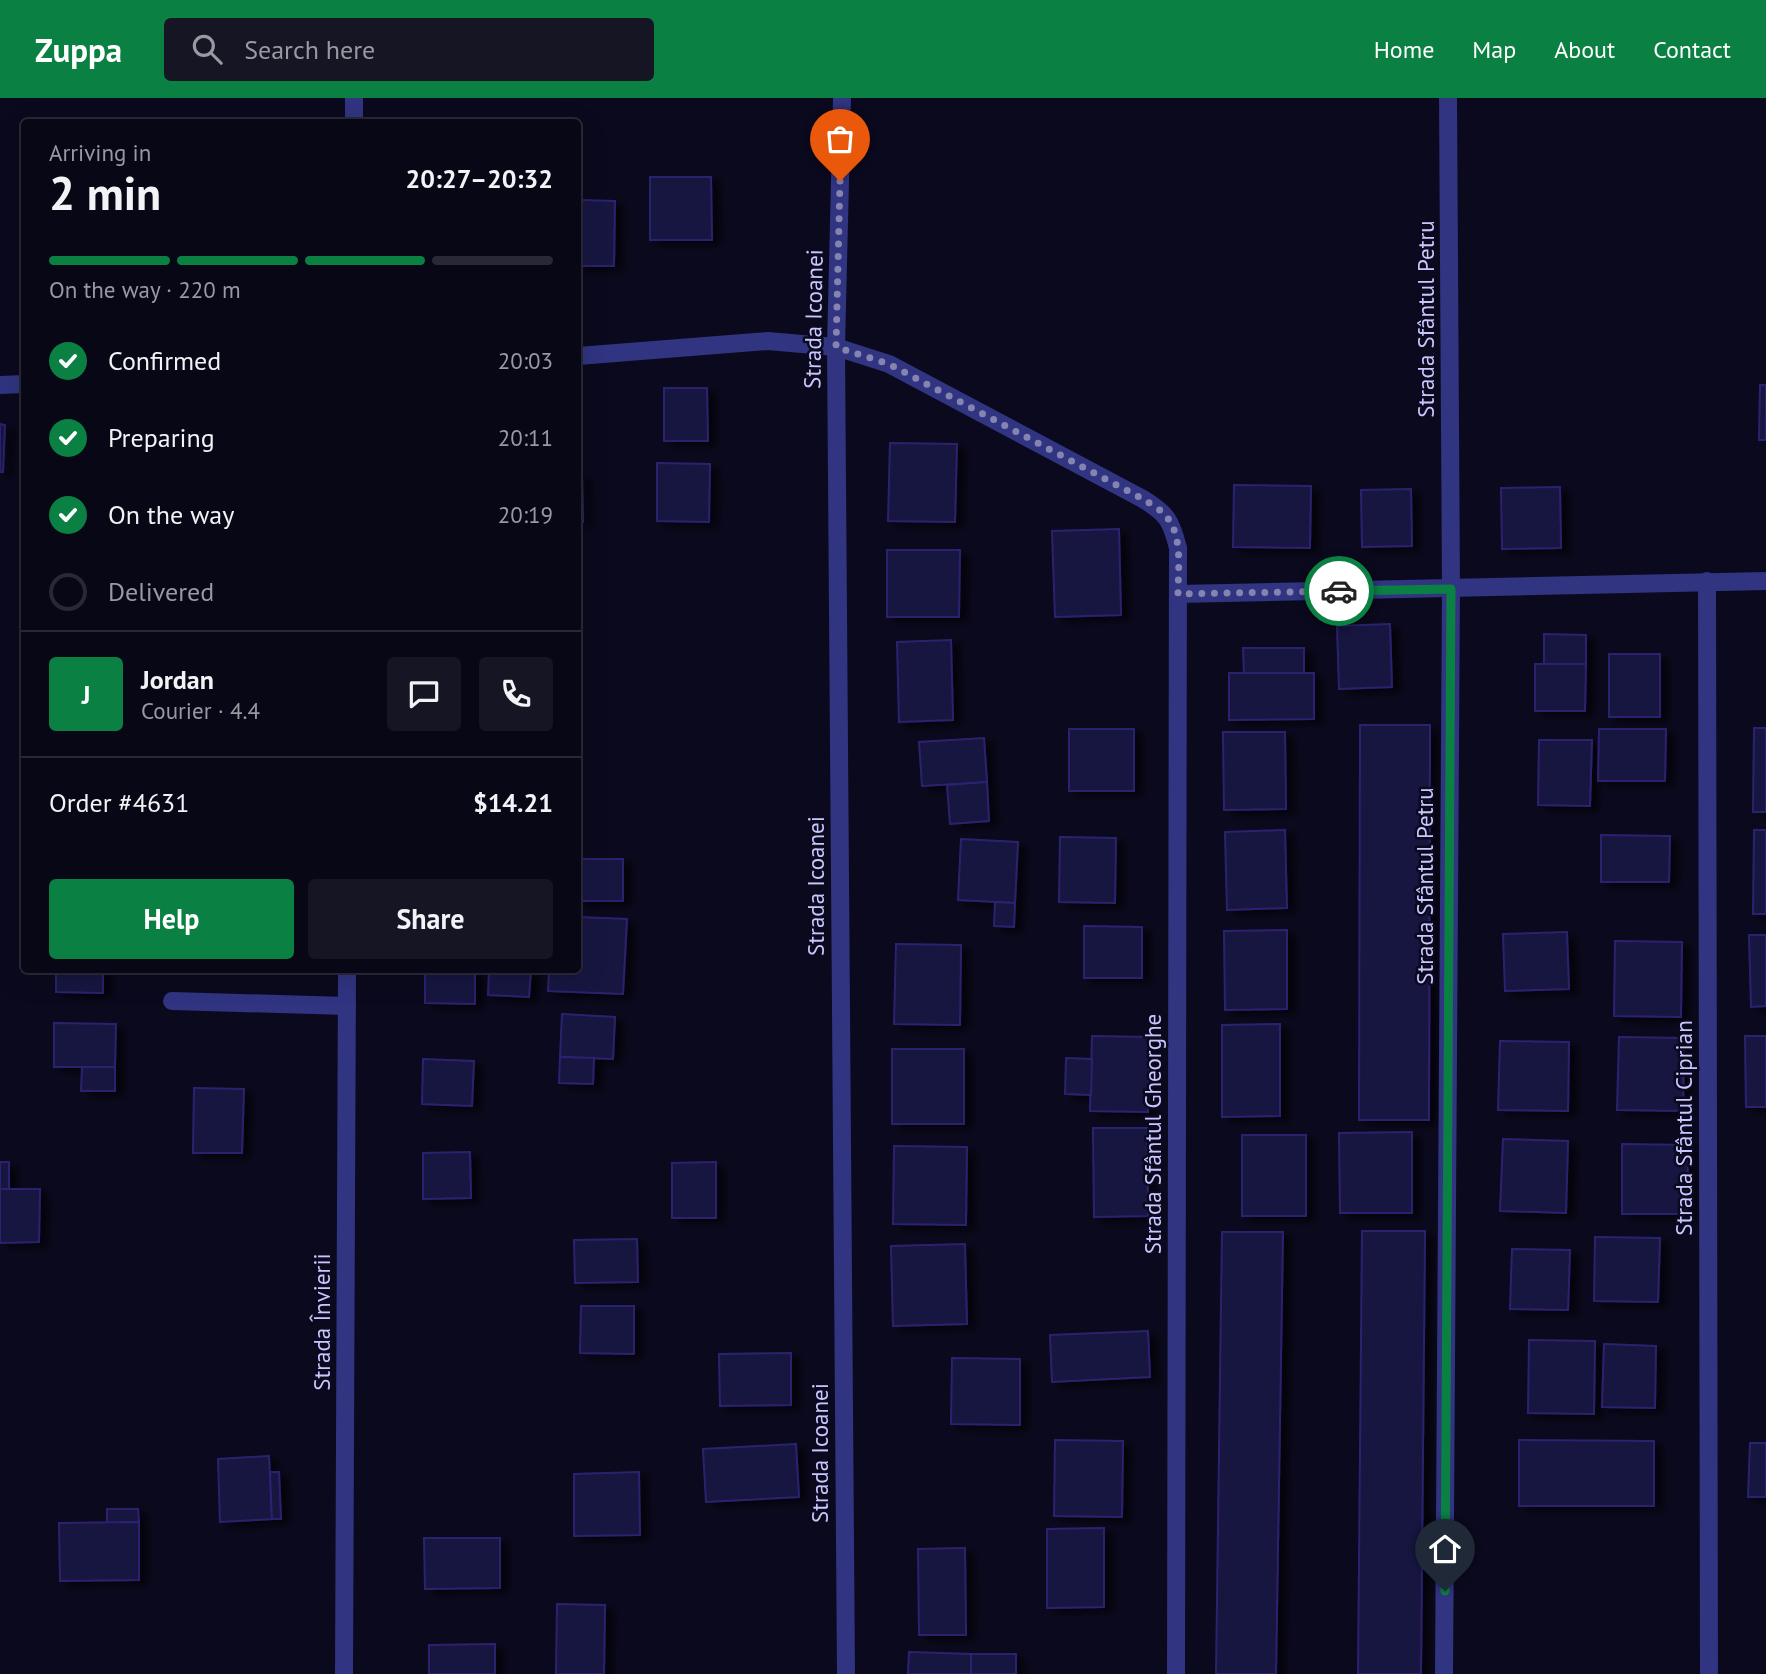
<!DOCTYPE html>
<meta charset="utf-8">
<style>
:root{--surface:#080716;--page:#161523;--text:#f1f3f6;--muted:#9899a1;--line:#292835;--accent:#0b8043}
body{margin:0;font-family:"PT Sans",sans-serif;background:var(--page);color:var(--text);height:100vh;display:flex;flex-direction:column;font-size:26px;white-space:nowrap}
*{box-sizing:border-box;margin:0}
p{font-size:23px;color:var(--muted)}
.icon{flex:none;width:38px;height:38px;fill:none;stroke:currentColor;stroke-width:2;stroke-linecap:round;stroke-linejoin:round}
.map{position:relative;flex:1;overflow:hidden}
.details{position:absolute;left:21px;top:21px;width:560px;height:854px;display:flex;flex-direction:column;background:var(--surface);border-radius:7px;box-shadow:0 7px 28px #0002,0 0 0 2px var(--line)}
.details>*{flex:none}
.pin{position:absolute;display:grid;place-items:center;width:60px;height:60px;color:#fff;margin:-72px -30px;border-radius:50% 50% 50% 0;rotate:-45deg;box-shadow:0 0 7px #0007}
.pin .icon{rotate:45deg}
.courier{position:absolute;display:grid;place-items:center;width:70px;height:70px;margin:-35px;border:5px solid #0b8043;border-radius:50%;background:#fff;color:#222;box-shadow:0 2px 9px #0007}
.summary em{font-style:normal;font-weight:700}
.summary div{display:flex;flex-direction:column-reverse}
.summary{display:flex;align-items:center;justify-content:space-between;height:119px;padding:0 28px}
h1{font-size:46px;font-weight:700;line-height:52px}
.bar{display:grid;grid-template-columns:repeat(4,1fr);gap:10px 7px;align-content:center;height:84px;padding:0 28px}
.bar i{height:9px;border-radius:5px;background:var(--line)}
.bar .selected{background:var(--accent)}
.bar p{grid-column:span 4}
.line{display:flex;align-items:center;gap:18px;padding:0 28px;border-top:2px solid var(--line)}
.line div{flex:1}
.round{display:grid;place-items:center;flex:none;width:74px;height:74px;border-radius:7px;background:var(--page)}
ol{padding:0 28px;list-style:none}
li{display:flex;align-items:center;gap:21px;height:77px}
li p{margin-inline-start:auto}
li .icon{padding:7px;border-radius:50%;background:var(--accent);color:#fff;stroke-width:4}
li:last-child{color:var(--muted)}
li i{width:38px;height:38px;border:4px solid var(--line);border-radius:50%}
.action{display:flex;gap:14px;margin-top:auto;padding:14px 28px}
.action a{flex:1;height:80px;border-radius:7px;background:var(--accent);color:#fff;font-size:28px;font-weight:700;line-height:80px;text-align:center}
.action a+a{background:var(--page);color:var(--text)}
header{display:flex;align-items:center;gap:42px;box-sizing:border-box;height:98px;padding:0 35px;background:var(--accent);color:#fff}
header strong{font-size:33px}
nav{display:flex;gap:38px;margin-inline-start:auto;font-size:24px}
.search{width:490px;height:63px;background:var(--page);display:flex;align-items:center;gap:18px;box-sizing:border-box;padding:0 24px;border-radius:7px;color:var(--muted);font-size:26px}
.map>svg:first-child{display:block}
.building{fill:#191440;stroke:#2c236e;stroke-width:2;filter:url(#shadow)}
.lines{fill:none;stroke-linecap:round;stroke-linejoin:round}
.minor{stroke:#303481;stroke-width:18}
.done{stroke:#8584b0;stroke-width:7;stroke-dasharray:0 12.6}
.route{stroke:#0b8043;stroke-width:9}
.labels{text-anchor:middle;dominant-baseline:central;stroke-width:5;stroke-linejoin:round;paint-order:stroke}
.street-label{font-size:23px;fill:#c7c6ff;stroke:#0b091d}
</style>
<header>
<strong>Zuppa</strong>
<div class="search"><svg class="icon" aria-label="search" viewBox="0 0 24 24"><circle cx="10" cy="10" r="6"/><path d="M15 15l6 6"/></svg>Search here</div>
<nav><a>Home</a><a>Map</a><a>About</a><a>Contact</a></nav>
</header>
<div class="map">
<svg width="1766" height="1576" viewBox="0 0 1766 1576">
<defs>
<filter id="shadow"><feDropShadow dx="8" dy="4.5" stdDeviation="3.5" flood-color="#0009"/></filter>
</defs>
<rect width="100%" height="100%" fill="#0b091d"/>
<!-- building -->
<g class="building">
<path d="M 650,79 L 711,79 L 712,142 L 650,142 Z"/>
<path d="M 578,102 L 615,103 L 614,168 L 578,168 Z"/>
<path d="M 1760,287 L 1766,287 L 1766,342 L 1759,342 Z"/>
<path d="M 664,290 L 707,290 L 708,343 L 664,343 Z"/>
<path d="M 0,326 L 5,327 L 3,374 L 0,374 Z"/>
<path d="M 890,345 L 957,346 L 955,424 L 888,423 Z"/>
<path d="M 657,365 L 710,366 L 709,424 L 657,423 Z"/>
<path d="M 578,376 L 582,376 L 583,424 L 578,424 Z"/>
<path d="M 1234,387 L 1311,388 L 1310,450 L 1233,449 Z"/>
<path d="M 1560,389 L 1561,450 L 1502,451 L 1501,390 Z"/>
<path d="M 1411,391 L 1412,448 L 1362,449 L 1361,392 Z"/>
<path d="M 1119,431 L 1121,517 L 1055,519 L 1052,433 Z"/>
<path d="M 887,452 L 960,452 L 959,519 L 887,519 Z"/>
<path d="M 1390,526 L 1392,589 L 1339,591 L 1337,528 Z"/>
<path d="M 1544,536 L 1586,537 L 1586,566 L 1544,566 Z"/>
<path d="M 951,542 L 953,622 L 899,624 L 897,544 Z"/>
<path d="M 1243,550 L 1304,550 L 1304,575 L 1244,576 Z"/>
<rect x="1609" y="556" width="51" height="63"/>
<path d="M 1535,566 L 1586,566 L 1585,613 L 1535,613 Z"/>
<path d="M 1229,575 L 1314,575 L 1314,621 L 1229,622 Z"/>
<path d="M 1360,627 L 1430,627 L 1429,1022 L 1359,1022 Z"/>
<path d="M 1754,630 L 1766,630 L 1766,714 L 1753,714 Z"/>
<rect x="1069" y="631" width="65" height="62"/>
<path d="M 1599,631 L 1666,631 L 1665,683 L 1598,683 Z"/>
<path d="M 1223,634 L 1285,634 L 1286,711 L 1224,712 Z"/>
<path d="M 984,640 L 987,684 L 922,688 L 919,644 Z"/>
<path d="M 1539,642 L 1592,642 L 1590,708 L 1538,707 Z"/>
<path d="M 987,684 L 989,723 L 950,726 L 947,687 Z"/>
<path d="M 1285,732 L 1287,810 L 1227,812 L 1225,734 Z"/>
<path d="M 1754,732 L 1766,732 L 1766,816 L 1753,816 Z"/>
<path d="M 1601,737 L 1670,738 L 1669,784 L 1601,784 Z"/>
<path d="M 1060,739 L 1116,740 L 1115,805 L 1059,804 Z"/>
<path d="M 961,741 L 1018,744 L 1015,805 L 958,802 Z"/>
<rect x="578" y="761" width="45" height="42"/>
<path d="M 995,804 L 1015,805 L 1014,829 L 994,828 Z"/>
<path d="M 578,819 L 627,821 L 623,896 L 548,893 L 549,872 L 578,872 Z"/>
<path d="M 1084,828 L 1142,829 L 1142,880 L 1084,880 Z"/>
<path d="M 1287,832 L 1287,911 L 1225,912 L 1224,833 Z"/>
<path d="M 1567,834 L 1569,891 L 1505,893 L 1503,836 Z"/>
<path d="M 1749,837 L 1766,837 L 1766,908 L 1751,909 Z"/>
<path d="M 1615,843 L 1682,844 L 1681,919 L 1614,918 Z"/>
<path d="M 896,846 L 961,847 L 960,927 L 894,926 Z"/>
<path d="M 56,872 L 103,872 L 103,895 L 56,894 Z"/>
<path d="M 425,872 L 475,872 L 475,906 L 425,905 Z"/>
<path d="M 489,872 L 531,872 L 529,899 L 488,897 Z"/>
<path d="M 562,916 L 615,919 L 613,961 L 560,959 Z"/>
<path d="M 54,925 L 116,926 L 115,969 L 54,969 Z"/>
<path d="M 1280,926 L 1280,1018 L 1222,1019 L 1222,927 Z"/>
<path d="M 1092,938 L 1150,939 L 1148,1014 L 1090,1013 Z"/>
<path d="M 1745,938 L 1766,938 L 1766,1009 L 1746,1009 Z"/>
<path d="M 1619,939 L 1684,940 L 1683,1013 L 1617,1012 Z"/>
<path d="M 1500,943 L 1569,944 L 1568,1013 L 1498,1012 Z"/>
<rect x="892" y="951" width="72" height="75"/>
<path d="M 560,959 L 594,960 L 593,986 L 559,985 Z"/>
<path d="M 1066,960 L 1092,961 L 1091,997 L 1065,996 Z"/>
<path d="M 423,961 L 474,963 L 472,1008 L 422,1006 Z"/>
<path d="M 82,969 L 115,969 L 115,993 L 81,993 Z"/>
<path d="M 194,990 L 244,991 L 242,1055 L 193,1055 Z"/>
<path d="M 1093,1030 L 1147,1030 L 1148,1118 L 1094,1119 Z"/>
<path d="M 1412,1034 L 1412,1115 L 1340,1115 L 1339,1035 Z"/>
<rect x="1242" y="1037" width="64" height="81"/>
<path d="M 1503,1041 L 1568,1043 L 1566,1115 L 1500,1113 Z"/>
<path d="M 1622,1046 L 1688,1047 L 1687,1116 L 1622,1116 Z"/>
<path d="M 894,1048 L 967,1049 L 966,1127 L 893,1126 Z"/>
<path d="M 470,1054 L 471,1100 L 423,1101 L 423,1055 Z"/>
<rect x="0" y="1064" width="9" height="27"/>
<path d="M 716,1064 L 716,1120 L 672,1120 L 672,1065 Z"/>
<path d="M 0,1091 L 40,1091 L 39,1144 L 0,1145 Z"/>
<path d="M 1362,1133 L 1425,1133 L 1421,1576 L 1358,1576 Z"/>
<path d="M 1222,1134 L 1283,1134 L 1276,1576 L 1216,1576 Z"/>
<path d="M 1595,1139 L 1660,1140 L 1658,1204 L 1594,1203 Z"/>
<path d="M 637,1141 L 638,1184 L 575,1185 L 574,1142 Z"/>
<path d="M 965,1146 L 967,1226 L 893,1228 L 891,1148 Z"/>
<path d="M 1512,1151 L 1570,1152 L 1568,1212 L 1510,1211 Z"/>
<path d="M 581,1208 L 634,1208 L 634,1256 L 580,1255 Z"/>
<path d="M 1148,1233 L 1150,1279 L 1052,1284 L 1050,1237 Z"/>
<path d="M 1529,1242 L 1595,1243 L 1594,1316 L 1528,1315 Z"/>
<path d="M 1604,1246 L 1656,1248 L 1655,1310 L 1602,1309 Z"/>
<path d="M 791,1255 L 791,1307 L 720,1308 L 719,1256 Z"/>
<path d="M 952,1260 L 1020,1261 L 1020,1327 L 951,1326 Z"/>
<path d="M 1055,1342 L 1123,1343 L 1122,1419 L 1054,1418 Z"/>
<path d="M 1519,1342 L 1654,1343 L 1654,1408 L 1519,1408 Z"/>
<path d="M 1750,1345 L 1766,1345 L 1766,1399 L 1748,1399 Z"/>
<path d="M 796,1346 L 799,1399 L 706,1404 L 703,1351 Z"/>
<path d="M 269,1358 L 272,1421 L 220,1424 L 218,1361 Z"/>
<path d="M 270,1374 L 279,1374 L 281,1421 L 272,1421 Z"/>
<path d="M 639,1374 L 640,1437 L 574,1438 L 574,1376 Z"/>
<path d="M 107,1411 L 138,1411 L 139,1424 L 107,1425 Z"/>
<path d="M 139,1424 L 139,1482 L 60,1483 L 59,1425 Z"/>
<path d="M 1104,1430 L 1104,1509 L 1047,1510 L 1047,1431 Z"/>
<path d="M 424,1440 L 500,1440 L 500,1490 L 425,1491 Z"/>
<path d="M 965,1450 L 966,1537 L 919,1537 L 918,1451 Z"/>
<path d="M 557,1506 L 605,1507 L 604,1576 L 556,1576 Z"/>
<path d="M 495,1546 L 495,1576 L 429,1576 L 429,1547 Z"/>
<path d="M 909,1554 L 971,1556 L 971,1576 L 908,1576 Z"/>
<rect x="971" y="1556" width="45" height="20"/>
</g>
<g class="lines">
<!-- minor -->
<g class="minor">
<path d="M 354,0 L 354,24"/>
<path d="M 842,0 L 836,249 L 846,1576"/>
<path d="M 578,258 L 768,243 L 836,249 L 889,266 L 1143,401 C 1167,416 1171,422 1178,450 L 1176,1576"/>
<path d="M 0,287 L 24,286"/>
<path d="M 1707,483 L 1709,1576"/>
<path d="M 1178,496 L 1766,483"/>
<path d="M 172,903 L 347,908"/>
<path d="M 344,1576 L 347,872"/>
<path d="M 1444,1576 L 1451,491 L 1448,0"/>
</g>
</g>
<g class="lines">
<!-- done -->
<path class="done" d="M 840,83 L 836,249 L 889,266 L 1143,401 C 1149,405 1157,409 1162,414 C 1184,433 1178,470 1178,496 L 1339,493"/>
<!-- route -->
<path class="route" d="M 1339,493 L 1451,491 L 1445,1493"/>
</g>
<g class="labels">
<!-- street labels -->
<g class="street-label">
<text transform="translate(813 221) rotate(-89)">Strada Icoanei</text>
<text transform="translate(1425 221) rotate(-90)">Strada Sfântul Petru</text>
<text transform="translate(815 788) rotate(-90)">Strada Icoanei</text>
<text transform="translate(1424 788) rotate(-90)">Strada Sfântul Petru</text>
<text transform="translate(1683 1030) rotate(-90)">Strada Sfântul Ciprian</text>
<text transform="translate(1152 1036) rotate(-90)">Strada Sfântul Gheorghe</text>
<text transform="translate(321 1224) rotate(-90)">Strada Învierii</text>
<text transform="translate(819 1355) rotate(-90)">Strada Icoanei</text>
</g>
</g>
</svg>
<div class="pin" style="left:840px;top:83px;background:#ea580c"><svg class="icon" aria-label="bag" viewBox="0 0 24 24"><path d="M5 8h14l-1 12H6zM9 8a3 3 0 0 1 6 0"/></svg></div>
<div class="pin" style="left:1445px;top:1493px;background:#1f2937"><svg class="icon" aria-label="home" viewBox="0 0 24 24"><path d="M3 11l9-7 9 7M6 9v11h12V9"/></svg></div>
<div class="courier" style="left:1339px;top:493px"><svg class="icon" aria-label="car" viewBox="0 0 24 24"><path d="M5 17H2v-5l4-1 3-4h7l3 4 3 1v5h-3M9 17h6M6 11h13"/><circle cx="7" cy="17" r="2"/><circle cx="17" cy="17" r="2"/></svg></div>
<section class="details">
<div class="summary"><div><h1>2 min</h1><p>Arriving in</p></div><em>20:27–20:32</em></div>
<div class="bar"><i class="selected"></i><i class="selected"></i><i class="selected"></i><i></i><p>On the way · 220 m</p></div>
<ol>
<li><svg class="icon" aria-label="check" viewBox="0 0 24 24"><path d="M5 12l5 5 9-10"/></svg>Confirmed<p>20:03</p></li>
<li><svg class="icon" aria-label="check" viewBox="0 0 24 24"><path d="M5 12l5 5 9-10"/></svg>Preparing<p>20:11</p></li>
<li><svg class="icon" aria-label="check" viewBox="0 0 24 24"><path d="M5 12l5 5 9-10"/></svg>On the way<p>20:19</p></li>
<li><i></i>Delivered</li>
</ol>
<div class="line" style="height:126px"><b class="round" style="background:var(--accent);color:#fff">J</b><div><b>Jordan</b><p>Courier · 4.4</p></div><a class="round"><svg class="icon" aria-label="chat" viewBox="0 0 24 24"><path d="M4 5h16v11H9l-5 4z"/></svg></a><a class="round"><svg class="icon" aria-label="phone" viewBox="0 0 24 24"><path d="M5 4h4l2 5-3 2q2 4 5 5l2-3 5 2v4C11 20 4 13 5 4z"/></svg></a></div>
<div class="line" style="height:91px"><div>Order #4631</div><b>$14.21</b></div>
<div class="action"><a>Help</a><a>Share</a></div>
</section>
</div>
